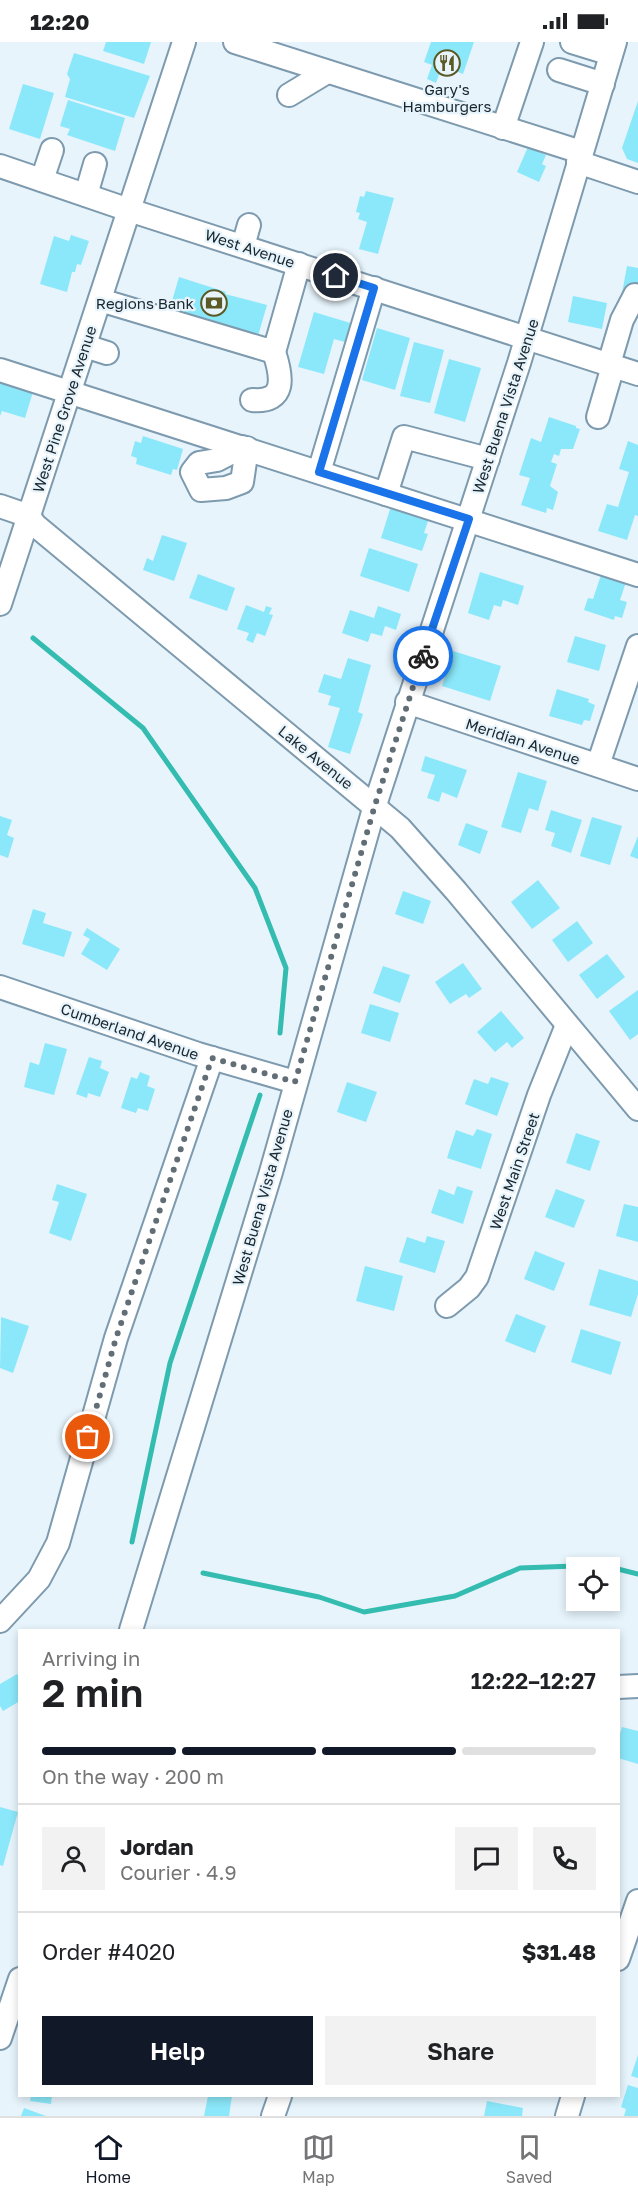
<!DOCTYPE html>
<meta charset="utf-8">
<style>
:root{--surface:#fff;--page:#f2f2f2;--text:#202124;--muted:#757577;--line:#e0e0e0;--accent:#111827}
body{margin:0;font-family:"Golos Text",sans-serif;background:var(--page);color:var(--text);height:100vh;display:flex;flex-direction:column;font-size:22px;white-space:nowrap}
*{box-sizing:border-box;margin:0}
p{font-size:20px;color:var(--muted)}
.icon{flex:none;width:33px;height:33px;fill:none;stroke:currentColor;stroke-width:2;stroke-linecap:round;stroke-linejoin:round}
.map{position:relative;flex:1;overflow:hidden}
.sheet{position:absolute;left:18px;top:1587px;width:602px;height:468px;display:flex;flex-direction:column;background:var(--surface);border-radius:0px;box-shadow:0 3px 9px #0003}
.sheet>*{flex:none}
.controls{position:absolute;left:566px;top:1515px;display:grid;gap:12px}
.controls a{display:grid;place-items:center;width:54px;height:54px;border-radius:0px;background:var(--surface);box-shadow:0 3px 9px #0003;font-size:30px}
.pin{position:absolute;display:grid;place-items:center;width:51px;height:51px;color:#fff;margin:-26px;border:3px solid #fff;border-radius:50%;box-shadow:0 2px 6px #0007}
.courier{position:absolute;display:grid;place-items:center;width:60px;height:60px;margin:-30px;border:4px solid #1a73e8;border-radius:50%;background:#fff;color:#222;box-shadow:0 2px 8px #0007}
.head em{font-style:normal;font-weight:600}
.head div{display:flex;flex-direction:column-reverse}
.head{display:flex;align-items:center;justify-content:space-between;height:102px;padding:0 24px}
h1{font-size:39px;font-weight:600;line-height:45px}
.bar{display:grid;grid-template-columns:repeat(4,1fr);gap:9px 6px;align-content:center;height:72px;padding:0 24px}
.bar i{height:8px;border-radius:4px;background:var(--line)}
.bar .current{background:var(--accent)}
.bar p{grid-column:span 4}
.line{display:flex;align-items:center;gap:15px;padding:0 24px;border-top:2px solid var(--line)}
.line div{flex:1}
.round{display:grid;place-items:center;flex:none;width:63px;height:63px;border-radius:0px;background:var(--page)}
.button{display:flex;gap:12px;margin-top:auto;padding:12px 24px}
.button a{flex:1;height:69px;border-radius:0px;background:var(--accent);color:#fff;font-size:24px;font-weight:600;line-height:69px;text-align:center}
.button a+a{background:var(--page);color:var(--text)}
.status{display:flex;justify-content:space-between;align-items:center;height:42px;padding:0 30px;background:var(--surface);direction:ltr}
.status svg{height:16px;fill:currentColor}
.tab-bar{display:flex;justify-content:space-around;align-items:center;height:84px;border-top:2px solid var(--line);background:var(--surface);font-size:16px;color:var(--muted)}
.tab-bar a{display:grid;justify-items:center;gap:3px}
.tab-bar .current{color:var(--accent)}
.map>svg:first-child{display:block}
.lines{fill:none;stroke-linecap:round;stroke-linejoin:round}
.stream{stroke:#33bcaf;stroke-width:5}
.building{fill:#8be8fa}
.minor-casing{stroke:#7d9aae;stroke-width:26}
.minor{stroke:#fff;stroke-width:22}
.done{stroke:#626e76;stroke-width:6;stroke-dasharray:0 10.8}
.route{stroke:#1a73e8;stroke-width:8}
.labels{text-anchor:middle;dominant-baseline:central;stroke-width:4.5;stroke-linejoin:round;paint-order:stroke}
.poi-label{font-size:15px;fill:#1a262e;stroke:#e7f4fc}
.street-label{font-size:15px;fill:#1a262e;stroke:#e7f4fc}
</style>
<div class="status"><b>12:20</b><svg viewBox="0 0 49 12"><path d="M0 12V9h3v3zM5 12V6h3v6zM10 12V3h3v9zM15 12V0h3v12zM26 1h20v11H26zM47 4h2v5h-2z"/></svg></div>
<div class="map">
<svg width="638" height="2074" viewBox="0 0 638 2074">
<rect width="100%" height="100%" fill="#e7f4fc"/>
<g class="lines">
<!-- stream -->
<g class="stream">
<path d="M 33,596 L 143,686 L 255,846 L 286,926 L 280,991"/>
<path d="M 132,1500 L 170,1321 L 260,1053"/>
<path d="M 203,1531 L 319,1555 L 364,1570 L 455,1554 L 520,1526 L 602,1523 L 638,1532"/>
</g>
</g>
<!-- building -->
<g class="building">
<path d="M 106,0 L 151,0 L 144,22 L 103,9 Z"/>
<path d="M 431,0 L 474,0 L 463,32 L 442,24 L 436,41 L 427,37 L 432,23 L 424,20 Z"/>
<path d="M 74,11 L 150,34 L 134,76 L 65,55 L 70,37 L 67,32 Z"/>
<path d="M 23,42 L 54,51 L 40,97 L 9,87 Z"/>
<path d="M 68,58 L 125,76 L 115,109 L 67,93 L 70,87 L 60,84 Z"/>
<path d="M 638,59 L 638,121 L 627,117 L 622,106 Z"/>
<path d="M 528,105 L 546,113 L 542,122 L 546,124 L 539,140 L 517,130 Z"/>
<path d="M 366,149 L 394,156 L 378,212 L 359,207 L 367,180 L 358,177 L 360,171 L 356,170 L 360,154 L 364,155 Z"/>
<path d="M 71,193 L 89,199 L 81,223 L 77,222 L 75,230 L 72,230 L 67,250 L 40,242 L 54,194 L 69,199 Z"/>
<path d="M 627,224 L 638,226 L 638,253 L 622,251 Z"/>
<path d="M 179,235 L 226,250 L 225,252 L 267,263 L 258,294 L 170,266 Z"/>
<path d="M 573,254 L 607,261 L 602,287 L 568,280 Z"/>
<path d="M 314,270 L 357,283 L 352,302 L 334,297 L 324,332 L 298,325 Z"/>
<path d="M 377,286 L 410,296 L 395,348 L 362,338 Z"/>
<path d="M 414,300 L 444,308 L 430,361 L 400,354 Z"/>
<path d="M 449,317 L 481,326 L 465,380 L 434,371 Z"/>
<path d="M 0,339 L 33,350 L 25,376 L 2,369 L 0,374 Z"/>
<path d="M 549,375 L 576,384 L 576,386 L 580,387 L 573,407 L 561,407 L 559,414 L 554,412 L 551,420 L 557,422 L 550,444 L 558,450 L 553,468 L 547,466 L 546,471 L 521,463 L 530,436 L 519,433 L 531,396 L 541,400 Z"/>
<path d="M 143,394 L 183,407 L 177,428 L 173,427 L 171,433 L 136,422 L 137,416 L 131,414 L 135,399 L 141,401 Z"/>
<path d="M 628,399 L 638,403 L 638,474 L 635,473 L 627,498 L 598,489 L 607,462 L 618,465 L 629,430 L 619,427 Z"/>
<path d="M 391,464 L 425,475 L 428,479 L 424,491 L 428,492 L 422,509 L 381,496 Z"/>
<path d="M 162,493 L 187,501 L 174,539 L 143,528 L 147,516 L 153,519 Z"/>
<path d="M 369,506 L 418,522 L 409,550 L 360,534 Z"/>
<path d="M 480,530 L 524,544 L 518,563 L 503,558 L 501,565 L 494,563 L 489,578 L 468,571 Z"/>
<path d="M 198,532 L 235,546 L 227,569 L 189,556 Z"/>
<path d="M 601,533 L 626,540 L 620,558 L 627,560 L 622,576 L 615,574 L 614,578 L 584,568 L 588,556 L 593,557 Z"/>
<path d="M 246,563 L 264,570 L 266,564 L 272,566 L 269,572 L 273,573 L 265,594 L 257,591 L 253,601 L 246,598 L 249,591 L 237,587 Z"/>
<path d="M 378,564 L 401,572 L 396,588 L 385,584 L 382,594 L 371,591 L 368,600 L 342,591 L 350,568 L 374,576 Z"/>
<path d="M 575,594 L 606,603 L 599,629 L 567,620 Z"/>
<path d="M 453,609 L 501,624 L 490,659 L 442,644 Z"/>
<path d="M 348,616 L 371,623 L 358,670 L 363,672 L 350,712 L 328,705 L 340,666 L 328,663 L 331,654 L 318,650 L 324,632 L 341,637 Z"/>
<path d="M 557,647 L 589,657 L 588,660 L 595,663 L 590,679 L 584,678 L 582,683 L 549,674 Z"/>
<path d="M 425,714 L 467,728 L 457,756 L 442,750 L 439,760 L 427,756 L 435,733 L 421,729 Z"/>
<path d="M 518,730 L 547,739 L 538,769 L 529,766 L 521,791 L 501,785 Z"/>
<path d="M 551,768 L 582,778 L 571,811 L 551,804 L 555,791 L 545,788 Z"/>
<path d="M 0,774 L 12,778 L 7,793 L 14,796 L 8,816 L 0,813 Z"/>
<path d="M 592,775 L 622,784 L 610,823 L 580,814 Z"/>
<path d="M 466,781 L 488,789 L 480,812 L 458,803 Z"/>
<path d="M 638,794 L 638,817 L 630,814 Z"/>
<path d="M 538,838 L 560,866 L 532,887 L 511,860 Z"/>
<path d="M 403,849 L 431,859 L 423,882 L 395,872 Z"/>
<path d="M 33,867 L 46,871 L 43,881 L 72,890 L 64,915 L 22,902 Z"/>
<path d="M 577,879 L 593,901 L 568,920 L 552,898 Z"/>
<path d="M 87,886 L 120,907 L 107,928 L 81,912 L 90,897 L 83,893 Z"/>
<path d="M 607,912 L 625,935 L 597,957 L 579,933 Z"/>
<path d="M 463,921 L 482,947 L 469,956 L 466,952 L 450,962 L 435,940 Z"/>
<path d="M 383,924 L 410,933 L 400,961 L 373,951 Z"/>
<path d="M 638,948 L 638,992 L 630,998 L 609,969 Z"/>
<path d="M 370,962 L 399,971 L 390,1000 L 361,991 Z"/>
<path d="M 501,969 L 524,996 L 512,1006 L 507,1000 L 495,1010 L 477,990 Z"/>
<path d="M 45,1001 L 67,1007 L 54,1053 L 24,1045 L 30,1020 L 39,1023 Z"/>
<path d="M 89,1015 L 102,1019 L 100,1026 L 109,1030 L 100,1055 L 88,1051 L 87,1056 L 76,1052 Z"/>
<path d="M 140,1030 L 150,1034 L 147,1044 L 155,1047 L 148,1069 L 138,1066 L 136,1071 L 121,1066 L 131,1035 L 137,1037 Z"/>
<path d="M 491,1035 L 509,1041 L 497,1074 L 465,1062 L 474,1037 L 488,1042 Z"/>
<path d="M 347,1040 L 377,1050 L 366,1080 L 337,1070 Z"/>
<path d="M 477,1087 L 492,1092 L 481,1127 L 447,1116 L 456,1088 L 473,1094 Z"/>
<path d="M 576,1091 L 600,1099 L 590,1129 L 566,1121 Z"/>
<path d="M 57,1142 L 87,1152 L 71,1199 L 49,1191 L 59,1160 L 52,1158 Z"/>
<path d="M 457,1144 L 473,1149 L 463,1182 L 431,1171 L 439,1147 L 454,1153 Z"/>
<path d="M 556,1147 L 585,1158 L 574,1186 L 545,1175 Z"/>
<path d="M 624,1162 L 638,1165 L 638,1200 L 616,1194 Z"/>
<path d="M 427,1194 L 445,1199 L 435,1231 L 399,1220 L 407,1195 L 425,1201 Z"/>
<path d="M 535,1209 L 565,1221 L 554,1249 L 524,1237 Z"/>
<path d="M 365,1224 L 403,1234 L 394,1269 L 356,1259 Z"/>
<path d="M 599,1227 L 638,1239 L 638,1252 L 631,1275 L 589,1263 Z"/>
<path d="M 516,1272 L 546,1284 L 535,1311 L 505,1299 Z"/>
<path d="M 1,1275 L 29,1284 L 13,1331 L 0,1326 Z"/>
<path d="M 581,1287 L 621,1300 L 611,1333 L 571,1320 Z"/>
<path d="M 17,1632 L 20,1636 L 20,1659 L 3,1669 L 0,1664 L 0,1642 Z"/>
<path d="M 622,1685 L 638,1689 L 638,1722 L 618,1716 L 618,1699 Z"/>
<path d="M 0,1765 L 18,1770 L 3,1824 L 0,1823 Z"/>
<path d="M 638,2013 L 638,2036 L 631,2034 Z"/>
<path d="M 628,2043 L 638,2046 L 638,2074 L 624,2074 L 626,2067 L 621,2065 Z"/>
<path d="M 31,2054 L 52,2054 L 51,2062 L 30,2059 Z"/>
<path d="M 208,2054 L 232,2054 L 229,2074 L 204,2074 Z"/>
<path d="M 487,2059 L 523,2066 L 522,2074 L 484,2074 Z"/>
<path d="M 24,2066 L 46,2074 L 21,2074 Z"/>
</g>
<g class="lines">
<!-- minor casing -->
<g class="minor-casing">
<g id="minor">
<path d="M 235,0 L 581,110"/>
<path d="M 572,0 L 611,12"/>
<path d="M 559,28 L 603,42"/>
<path d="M 289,53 L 327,30"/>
<path d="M 503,86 L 532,0"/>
<path d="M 578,120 L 638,140"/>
<path d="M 0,124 L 129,168 L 638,332"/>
<path d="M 42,138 L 52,108"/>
<path d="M 86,153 L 95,122"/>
<path d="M 243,204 L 249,183"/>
<path d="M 100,258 L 274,310 L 299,222"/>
<path d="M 85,304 L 107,311"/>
<path d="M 609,322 L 622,278 L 635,253"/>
<path d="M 0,328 L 638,533"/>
<path d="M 252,358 C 287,361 282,334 274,310"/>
<path d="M 598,375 L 613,324"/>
<path d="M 242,405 L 217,418 L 199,421 L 192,430 L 201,448 L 226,446 L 242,440 L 247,406"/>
<path d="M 319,430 L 374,246"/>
<path d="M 386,452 L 404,395 L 488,417"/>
<path d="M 0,464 L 29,474 L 35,483 L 400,786 L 456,849 L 638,1067"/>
<path d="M 0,562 L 184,0"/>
<path d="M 407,660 L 638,737"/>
<path d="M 598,723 L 638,604"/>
<path d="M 0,945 L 198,1012 L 295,1040"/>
<path d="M 447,1264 L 469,1246 L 477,1235 L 539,1053 L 567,983"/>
<path d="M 0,1579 L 39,1537 L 58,1501 L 116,1296 L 212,1016"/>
<path d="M 131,1588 L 271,1130 L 375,763 L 519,321 L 615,0"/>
<path d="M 618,1645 L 638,1644"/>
<path d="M 618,1917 L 638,1859"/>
<path d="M 0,1996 L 20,1937"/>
<path d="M 273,2074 L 280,2054"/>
<path d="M 567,2074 L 573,2054"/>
</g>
</g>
<!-- minor -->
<use href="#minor" class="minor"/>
</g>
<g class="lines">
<!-- done -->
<path class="done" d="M 88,1395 L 116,1296 L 212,1016 L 295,1040 L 375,763 L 423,614"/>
<!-- route -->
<path class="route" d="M 336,234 L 374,246 L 319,430 L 469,477 L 423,614"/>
</g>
<!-- icons -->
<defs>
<g id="restaurant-ring" transform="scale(1.35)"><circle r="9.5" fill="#e7f4fc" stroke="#5b5925" stroke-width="1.5"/><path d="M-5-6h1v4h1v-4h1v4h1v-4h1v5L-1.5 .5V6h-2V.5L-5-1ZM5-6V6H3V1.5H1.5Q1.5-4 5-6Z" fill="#5b5925"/></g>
<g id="bank-ring" transform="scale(1.35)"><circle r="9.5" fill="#e7f4fc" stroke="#5b5925" stroke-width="1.5"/><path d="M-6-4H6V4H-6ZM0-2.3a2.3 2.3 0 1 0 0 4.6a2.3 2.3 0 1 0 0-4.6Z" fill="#5b5925"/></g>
</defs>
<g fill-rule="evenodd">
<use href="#restaurant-ring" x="447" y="21"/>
<use href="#bank-ring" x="214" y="261"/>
</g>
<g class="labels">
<!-- poi labels -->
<g class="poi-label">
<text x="447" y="47">Gary's<tspan x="447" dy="17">Hamburgers</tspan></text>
<text x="194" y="261" text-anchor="end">Regions Bank</text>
</g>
<!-- street labels -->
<g class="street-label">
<text transform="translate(250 206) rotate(18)">West Avenue</text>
<text transform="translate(505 364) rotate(-72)">West Buena Vista Avenue</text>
<text transform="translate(64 367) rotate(-72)">West Pine Grove Avenue</text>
<text transform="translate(523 699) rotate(18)">Meridian Avenue</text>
<text transform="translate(316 715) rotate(39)">Lake Avenue</text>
<text transform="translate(130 989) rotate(19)">Cumberland Avenue</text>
<text transform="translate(514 1129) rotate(-71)">West Main Street</text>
<text transform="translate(262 1155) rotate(-74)">West Buena Vista Avenue</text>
</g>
</g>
</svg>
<div class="controls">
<a><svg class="icon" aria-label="locate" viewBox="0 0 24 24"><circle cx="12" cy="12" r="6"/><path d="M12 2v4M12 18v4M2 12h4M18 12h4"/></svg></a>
</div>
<div class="pin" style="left:88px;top:1395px;background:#ea580c"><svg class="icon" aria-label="bag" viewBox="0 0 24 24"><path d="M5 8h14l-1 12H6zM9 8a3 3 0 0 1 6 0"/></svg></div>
<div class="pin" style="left:336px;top:234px;background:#1f2937"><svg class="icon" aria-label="home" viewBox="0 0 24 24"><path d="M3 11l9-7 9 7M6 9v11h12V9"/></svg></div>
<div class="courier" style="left:423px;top:614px"><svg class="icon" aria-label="bike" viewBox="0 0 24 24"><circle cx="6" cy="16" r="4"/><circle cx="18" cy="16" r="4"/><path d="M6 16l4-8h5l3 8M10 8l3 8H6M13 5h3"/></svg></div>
<section class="sheet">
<div class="head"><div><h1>2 min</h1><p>Arriving in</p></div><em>12:22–12:27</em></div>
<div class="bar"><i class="current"></i><i class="current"></i><i class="current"></i><i></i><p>On the way · 200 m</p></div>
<div class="line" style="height:108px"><a class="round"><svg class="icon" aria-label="person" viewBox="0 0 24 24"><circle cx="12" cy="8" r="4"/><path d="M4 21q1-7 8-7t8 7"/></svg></a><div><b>Jordan</b><p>Courier · 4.9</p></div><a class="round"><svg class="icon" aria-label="chat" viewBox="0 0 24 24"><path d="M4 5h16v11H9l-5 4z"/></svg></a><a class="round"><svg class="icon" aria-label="phone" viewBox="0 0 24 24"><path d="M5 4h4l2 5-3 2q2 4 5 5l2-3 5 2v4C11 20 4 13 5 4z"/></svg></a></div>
<div class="line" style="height:78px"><div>Order #4020</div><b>$31.48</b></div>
<div class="button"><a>Help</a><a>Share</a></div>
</section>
</div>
<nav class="tab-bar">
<a class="current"><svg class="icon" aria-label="home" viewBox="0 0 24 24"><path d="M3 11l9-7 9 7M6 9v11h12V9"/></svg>Home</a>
<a><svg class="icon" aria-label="map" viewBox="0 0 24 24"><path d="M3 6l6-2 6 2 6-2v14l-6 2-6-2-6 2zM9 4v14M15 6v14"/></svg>Map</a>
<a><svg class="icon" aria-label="saved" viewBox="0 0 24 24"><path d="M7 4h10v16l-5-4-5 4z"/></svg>Saved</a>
</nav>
